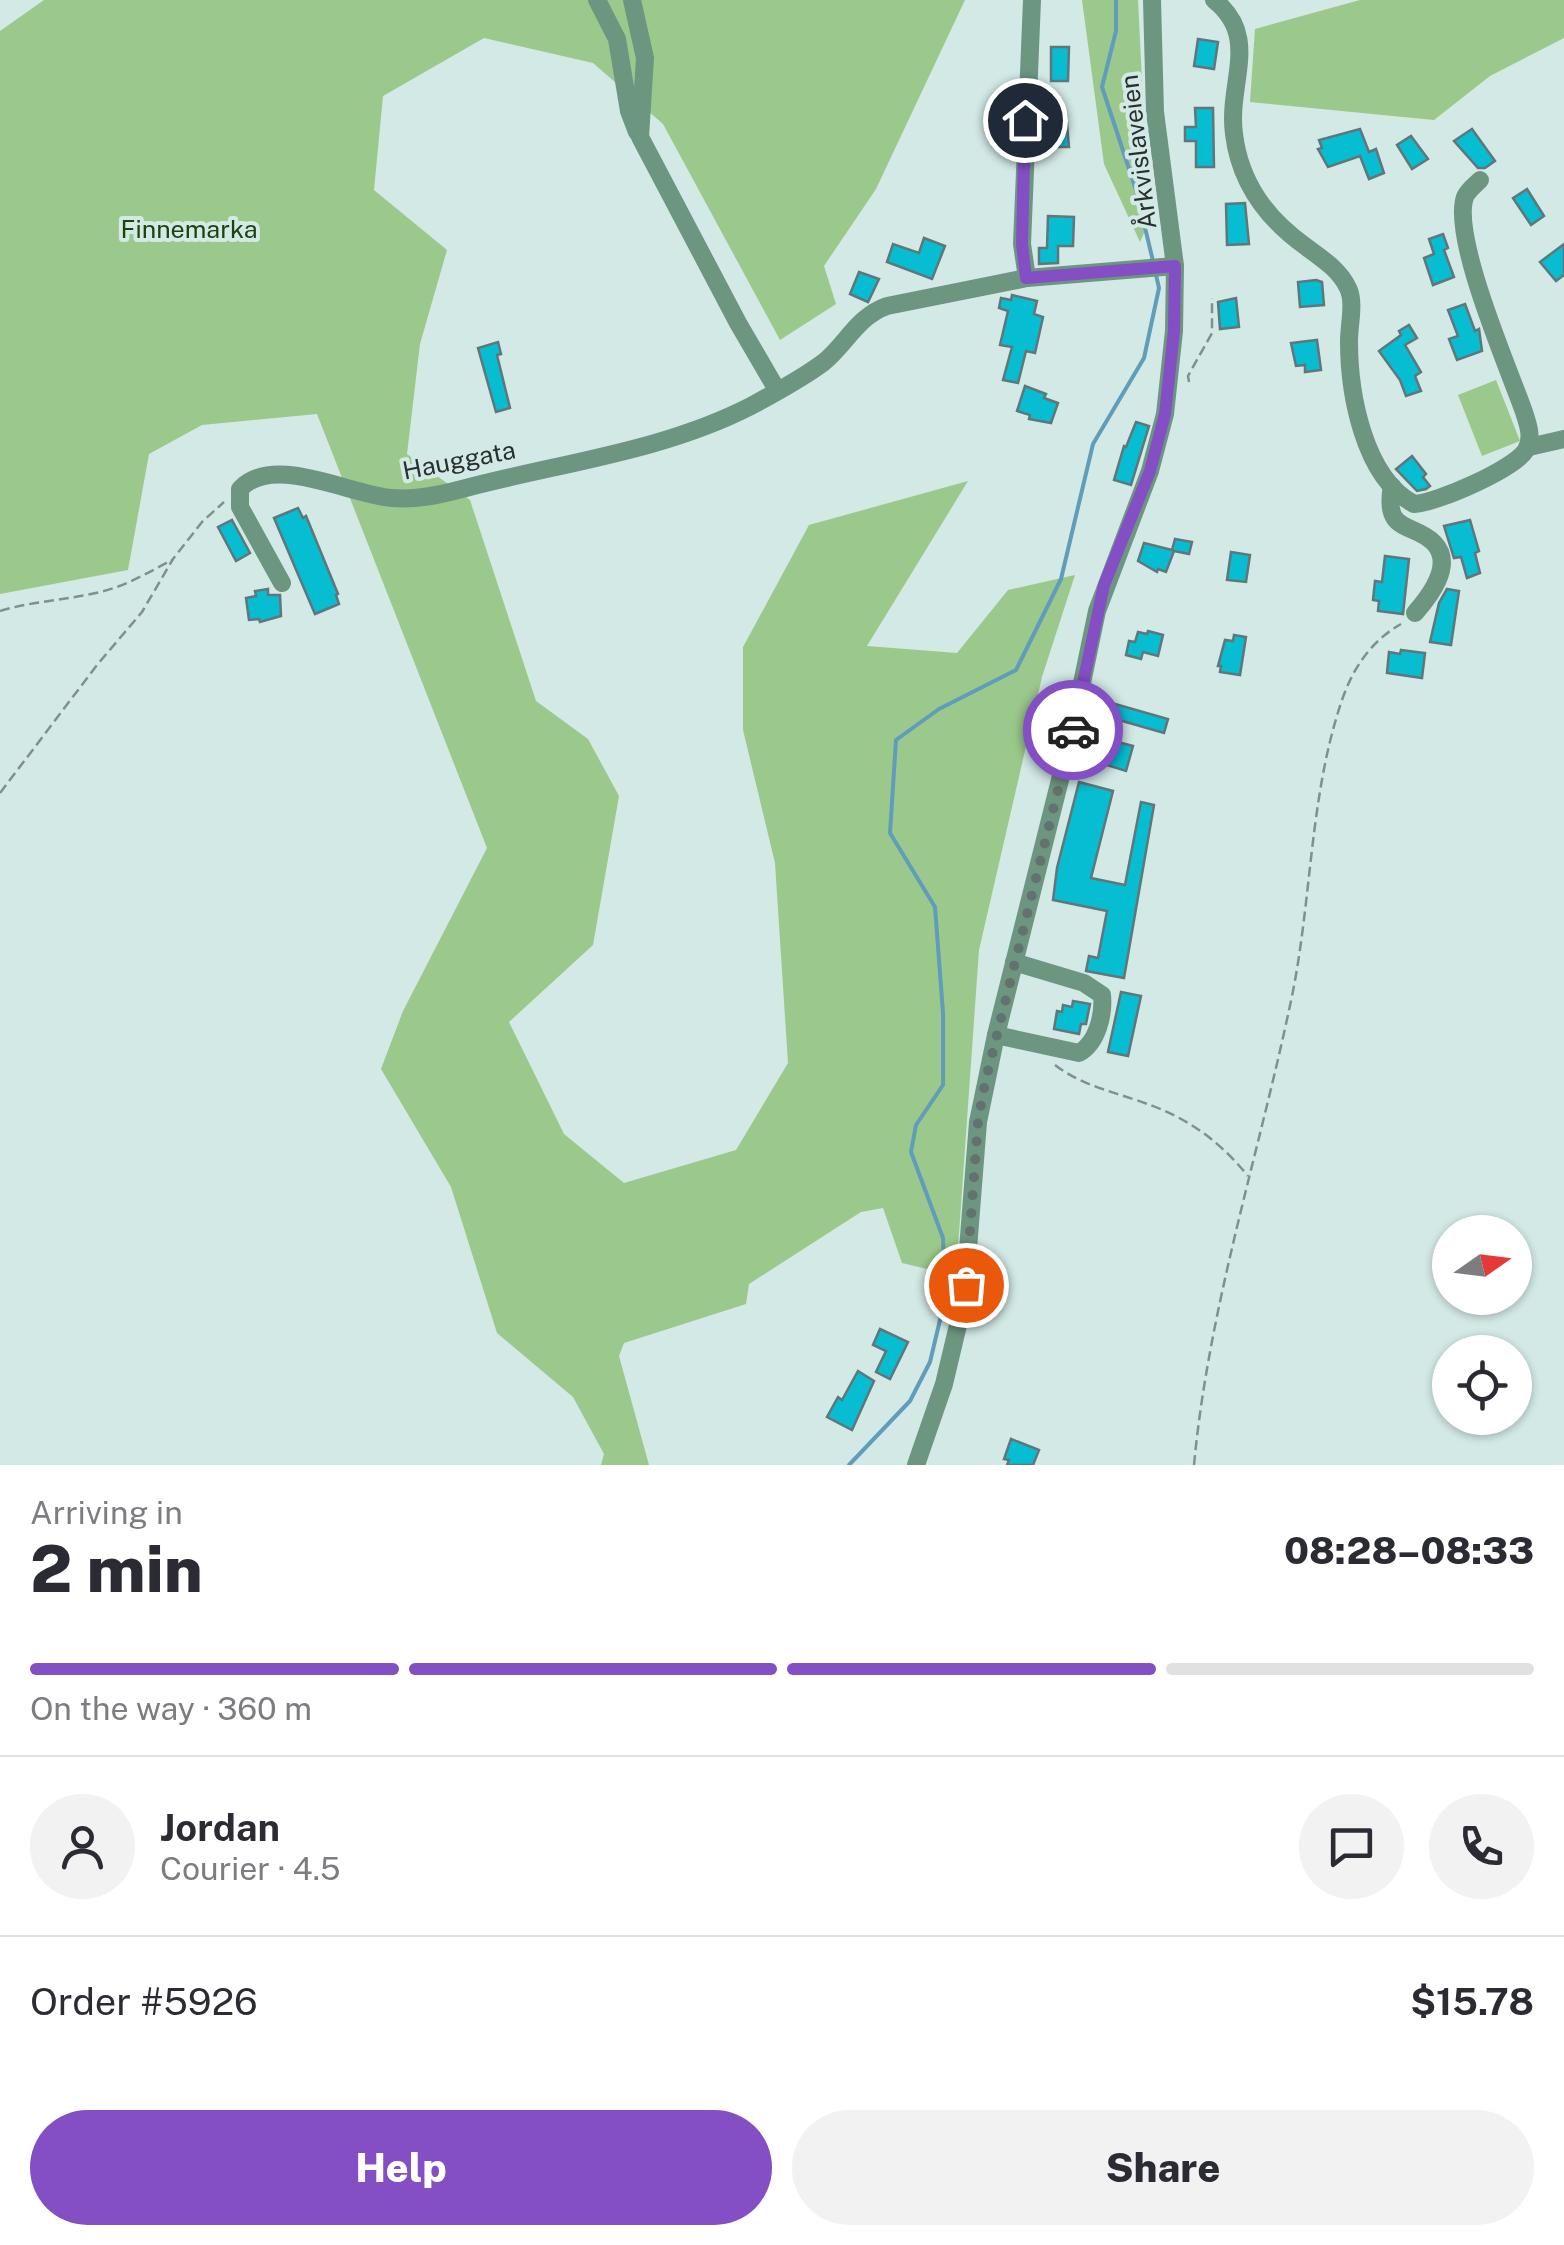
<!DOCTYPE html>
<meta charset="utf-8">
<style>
:root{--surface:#fff;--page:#f2f2f3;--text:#2b2b33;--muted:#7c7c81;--line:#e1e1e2;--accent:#844ec5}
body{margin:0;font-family:"Public Sans",sans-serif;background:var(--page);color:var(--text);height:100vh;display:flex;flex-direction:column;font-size:38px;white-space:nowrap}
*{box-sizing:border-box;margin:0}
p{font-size:32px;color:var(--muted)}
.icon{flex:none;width:55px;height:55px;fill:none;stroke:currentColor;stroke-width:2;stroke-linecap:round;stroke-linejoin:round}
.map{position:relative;height:1465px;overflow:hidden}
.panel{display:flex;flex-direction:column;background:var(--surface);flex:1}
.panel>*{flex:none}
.needle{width:65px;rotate:76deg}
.tools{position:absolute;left:1432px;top:1215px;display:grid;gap:20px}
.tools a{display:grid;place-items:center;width:100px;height:100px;border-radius:50%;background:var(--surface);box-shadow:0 2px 8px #0004;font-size:50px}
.pin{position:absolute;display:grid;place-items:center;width:85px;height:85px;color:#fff;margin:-42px;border:5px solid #fff;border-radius:50%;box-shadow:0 2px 10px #0007}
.courier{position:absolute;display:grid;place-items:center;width:100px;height:100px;margin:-50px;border:8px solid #844ec5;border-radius:50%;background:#fff;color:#222;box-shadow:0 2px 12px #0007}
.summary em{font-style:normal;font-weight:800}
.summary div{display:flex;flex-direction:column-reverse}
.summary{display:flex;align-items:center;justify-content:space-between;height:170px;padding:0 30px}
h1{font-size:65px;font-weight:800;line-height:75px}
.bar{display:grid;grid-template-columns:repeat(4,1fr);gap:15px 10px;align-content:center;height:120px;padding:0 30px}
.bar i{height:12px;border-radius:8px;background:var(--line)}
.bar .active{background:var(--accent)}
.bar p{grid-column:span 4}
.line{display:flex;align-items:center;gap:25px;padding:0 30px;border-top:2px solid var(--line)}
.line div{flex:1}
.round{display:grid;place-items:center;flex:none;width:105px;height:105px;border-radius:52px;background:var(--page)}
.action{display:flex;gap:20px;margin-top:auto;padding:20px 30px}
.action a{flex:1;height:115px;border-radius:60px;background:var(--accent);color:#fff;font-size:40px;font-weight:800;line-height:115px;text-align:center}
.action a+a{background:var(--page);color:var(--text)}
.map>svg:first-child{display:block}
.green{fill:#9bc98c}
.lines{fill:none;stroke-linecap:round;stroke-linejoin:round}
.stream{stroke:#609dba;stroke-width:4}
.building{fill:#07bdd1;stroke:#617679;stroke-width:2.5}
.path{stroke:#7f908d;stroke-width:2.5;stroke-dasharray:10 5;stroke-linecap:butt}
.minor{stroke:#6c9680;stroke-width:18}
.done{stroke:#63716f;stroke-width:10;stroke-dasharray:0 18}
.route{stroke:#844ec5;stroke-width:12}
.labels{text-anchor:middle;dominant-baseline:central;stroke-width:8;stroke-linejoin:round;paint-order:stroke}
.street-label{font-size:25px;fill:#27302f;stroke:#d2e9e5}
.park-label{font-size:25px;fill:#1d430c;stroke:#d2e9e5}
</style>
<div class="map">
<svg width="1564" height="1465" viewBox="0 0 1564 1465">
<rect width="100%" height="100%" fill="#d2e9e5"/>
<!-- green -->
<g class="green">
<path d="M 44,0 L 965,0 L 876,189 L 824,266 L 836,304 L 780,340 L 663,124 L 593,63 L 484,38 L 383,96 L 374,190 L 447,250 L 420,344 L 407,454 L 470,500 L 536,701 L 588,739 L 619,796 L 593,945 L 509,1022 L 564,1134 L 624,1183 L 736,1150 L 788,1063 L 775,863 L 743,730 L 743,647 L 809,525 L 968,481 L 867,646 L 957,653 L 1008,590 L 1075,575 L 1042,677 L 979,950 L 956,1276 L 902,1263 L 883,1208 L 861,1212 L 749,1284 L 746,1304 L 624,1343 L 619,1356 L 649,1465 L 601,1465 L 604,1454 L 573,1397 L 497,1333 L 451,1187 L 381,1069 L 403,1011 L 487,848 L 317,414 L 202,425 L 149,454 L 128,570 L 0,594 L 0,31 Z"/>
<path d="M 1082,0 L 1138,0 L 1149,222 L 1140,242 L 1104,164 Z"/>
<path d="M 1360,0 L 1564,0 L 1564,38 L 1490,76 L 1434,120 L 1250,102 L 1255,29 Z"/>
<path d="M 1496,380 L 1520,441 L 1482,456 L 1458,395 Z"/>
</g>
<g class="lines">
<!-- stream -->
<g class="stream">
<path d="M 1116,0 L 1116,31 L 1102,87 L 1136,190 L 1153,261"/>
<path d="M 849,1465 L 910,1401 L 930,1362 L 945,1299 L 943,1238 L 911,1152 L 916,1125 L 943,1085 L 943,1013 L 935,907 L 890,833 L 896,740 L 939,709 L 1016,670 L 1061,579 L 1093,444 L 1144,358 L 1159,288 L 1156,275"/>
</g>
</g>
<!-- building -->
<g class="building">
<path d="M 1198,39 L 1218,42 L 1214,69 L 1194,66 Z"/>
<path d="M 1051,47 L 1069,47 L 1068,81 L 1051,81 Z"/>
<path d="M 1195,108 L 1213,108 L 1214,167 L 1196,167 L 1196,141 L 1185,141 L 1185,127 L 1196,127 Z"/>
<path d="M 1054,112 L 1066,112 L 1069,147 L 1050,147 L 1050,120 L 1054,120 Z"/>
<path d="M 1360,129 L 1369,152 L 1376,149 L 1384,173 L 1369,179 L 1360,156 L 1328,167 L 1318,149 L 1322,148 L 1319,140 Z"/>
<path d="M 1472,129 L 1495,161 L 1485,168 L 1478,168 L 1454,141 Z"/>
<path d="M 1411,136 L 1428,159 L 1412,169 L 1397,145 Z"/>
<path d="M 1527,189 L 1544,216 L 1531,225 L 1513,198 Z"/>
<path d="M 1245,203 L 1249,244 L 1227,245 L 1226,204 Z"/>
<path d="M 1048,216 L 1074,217 L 1073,246 L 1058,246 L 1058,263 L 1039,264 L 1039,248 L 1047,248 Z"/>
<path d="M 1443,234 L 1448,248 L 1444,250 L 1454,277 L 1433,285 L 1424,258 L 1434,254 L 1429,239 Z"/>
<path d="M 924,238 L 945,246 L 932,279 L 887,262 L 893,244 L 919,253 Z"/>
<path d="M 1564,244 L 1564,275 L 1556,281 L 1540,262 Z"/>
<path d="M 859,272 L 879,279 L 868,302 L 850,294 Z"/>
<path d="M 1316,280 L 1322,282 L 1324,305 L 1300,307 L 1298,282 Z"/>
<path d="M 1012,295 L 1037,301 L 1034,314 L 1043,317 L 1035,353 L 1026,351 L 1018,383 L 1003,380 L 1012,347 L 1000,345 L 1008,311 L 999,308 L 1001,298 L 1011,300 Z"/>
<path d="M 1236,298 L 1239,327 L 1220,329 L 1218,302 Z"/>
<path d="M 1465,304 L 1475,331 L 1479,329 L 1482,351 L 1457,360 L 1449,339 L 1458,336 L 1448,310 Z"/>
<path d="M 1409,325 L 1417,338 L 1405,345 L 1421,372 L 1415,376 L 1421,391 L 1406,396 L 1400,380 L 1379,351 L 1401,335 L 1399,331 Z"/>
<path d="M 1317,340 L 1321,370 L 1305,372 L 1305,365 L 1296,366 L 1291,343 Z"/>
<path d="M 498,342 L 501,354 L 497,355 L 510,408 L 496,412 L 478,348 Z"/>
<path d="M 1025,386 L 1046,394 L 1044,398 L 1058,403 L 1051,423 L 1029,419 L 1030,415 L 1017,411 Z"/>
<path d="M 1136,422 L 1149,426 L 1131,485 L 1114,480 L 1124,446 L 1126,447 Z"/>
<path d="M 1412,456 L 1426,474 L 1423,477 L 1430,486 L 1426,489 L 1417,491 L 1396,469 Z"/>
<path d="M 298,508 L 303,518 L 306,516 L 338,594 L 336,595 L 339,604 L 315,614 L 274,518 Z"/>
<path d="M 232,520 L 250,553 L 236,561 L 218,527 Z"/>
<path d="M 1470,520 L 1479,551 L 1475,553 L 1480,573 L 1467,578 L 1461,557 L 1454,558 L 1444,526 Z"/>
<path d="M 1175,539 L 1192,542 L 1189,554 L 1174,551 L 1166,572 L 1158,569 L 1157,572 L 1138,561 L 1144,543 L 1172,550 Z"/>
<path d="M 1231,552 L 1250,555 L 1246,582 L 1227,580 Z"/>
<path d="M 1385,556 L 1409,559 L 1403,614 L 1378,611 L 1379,601 L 1373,600 L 1375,581 L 1382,582 Z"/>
<path d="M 268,589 L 268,595 L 280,595 L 281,616 L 260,622 L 259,619 L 249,620 L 246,598 L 256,596 L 255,591 Z"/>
<path d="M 1447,589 L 1459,591 L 1451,645 L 1430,642 L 1439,603 Z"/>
<path d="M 1148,631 L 1163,635 L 1158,656 L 1143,652 L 1141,659 L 1126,655 L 1129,641 L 1135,642 L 1138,632 L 1147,634 Z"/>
<path d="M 1234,635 L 1246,637 L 1240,675 L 1220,672 L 1221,666 L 1218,666 L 1225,640 L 1233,641 Z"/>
<path d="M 1401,650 L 1425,653 L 1422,678 L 1387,673 L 1389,652 L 1400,654 Z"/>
<path d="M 1108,702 L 1168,719 L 1164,733 L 1105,716 Z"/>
<path d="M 1087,734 L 1133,746 L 1126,771 L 1081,757 Z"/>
<path d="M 1079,782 L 1113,791 L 1091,878 L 1125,885 L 1141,802 L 1154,805 L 1124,978 L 1086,971 L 1089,956 L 1098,958 L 1107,911 L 1053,900 L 1057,868 Z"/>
<path d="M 1121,992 L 1141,996 L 1128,1056 L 1108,1052 Z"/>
<path d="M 1073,1001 L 1090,1004 L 1086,1024 L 1081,1024 L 1079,1034 L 1054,1029 L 1057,1011 L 1062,1012 L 1063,1005 L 1072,1007 Z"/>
<path d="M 880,1329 L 908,1342 L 890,1379 L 876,1372 L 886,1351 L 873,1345 Z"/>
<path d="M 858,1371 L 874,1381 L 852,1430 L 827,1417 L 838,1397 L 842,1400 Z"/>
<path d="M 1011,1439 L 1039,1450 L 1033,1465 L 1007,1465 L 1009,1460 L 1004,1459 Z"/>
</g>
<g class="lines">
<!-- path -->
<g class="path">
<path d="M 1189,382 L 1188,376 L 1212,333 L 1212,298"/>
<path d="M 0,611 C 33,601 67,600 100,592 C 126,586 149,572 172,560"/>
<path d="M 0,793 L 97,665 L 142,612 L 173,559 L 202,522 L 224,502"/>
<path d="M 1055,1065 C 1078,1083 1106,1090 1133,1099 C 1183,1115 1215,1136 1248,1176"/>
<path d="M 1194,1465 C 1209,1304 1261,1148 1293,991 C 1312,894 1310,794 1342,700 C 1353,668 1371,641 1401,624"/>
</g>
<!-- minor -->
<g class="minor">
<path d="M 597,0 L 617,39 L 629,111 L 637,132"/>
<path d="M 632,0 L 645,58 L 640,137 L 738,323 L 777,390"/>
<path d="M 1214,0 C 1261,37 1227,83 1234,134 C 1240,183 1266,218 1305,246 C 1321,258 1339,269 1348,288 C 1355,302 1349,325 1349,341 C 1349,392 1363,477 1414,504 C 1437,503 1514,469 1526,450 C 1533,438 1528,424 1524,412 C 1509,369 1451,237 1465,197 C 1468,190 1474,186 1480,180"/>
<path d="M 1027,278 L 1022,244 L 1032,0"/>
<path d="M 1529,447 L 1564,439"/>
<path d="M 1392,486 C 1383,534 1413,522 1434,543 C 1455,565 1429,597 1415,613"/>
<path d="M 282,583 L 240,507 L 240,489 C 273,453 350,495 392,498 C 416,500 439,495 462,489 C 559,463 661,452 751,406 C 775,393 803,378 824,362 C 846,344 858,316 887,306 L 1027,278 L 1175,266"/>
<path d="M 996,1035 L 1079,1053 C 1097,1043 1104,1015 1102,995 L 1084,983 L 1014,962"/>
<path d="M 916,1465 L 944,1384 L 964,1300 L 978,1122 L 996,1035 L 1071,736 L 1097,611 L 1150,471 L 1165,414 L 1174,331 L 1175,266 L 1155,112 L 1152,0"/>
</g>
</g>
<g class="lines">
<!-- done -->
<path class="done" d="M 966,1285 L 978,1122 L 985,1083 L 1073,730"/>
<!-- route -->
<path class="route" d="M 1025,120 L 1022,244 L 1026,278 L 1175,266 L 1174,331 L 1165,414 L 1150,471 L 1104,585 L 1073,730"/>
</g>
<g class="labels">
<!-- street labels -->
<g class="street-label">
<text transform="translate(1138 152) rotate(-97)">Årkvislaveien</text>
<text transform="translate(459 460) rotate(-11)">Hauggata</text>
</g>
<!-- park labels -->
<g class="park-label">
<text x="189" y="229">Finnemarka</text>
</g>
</g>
</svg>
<div class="tools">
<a><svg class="needle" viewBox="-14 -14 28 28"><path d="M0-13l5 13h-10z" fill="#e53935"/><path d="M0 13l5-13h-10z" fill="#7c7c81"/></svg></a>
<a><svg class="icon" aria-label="locate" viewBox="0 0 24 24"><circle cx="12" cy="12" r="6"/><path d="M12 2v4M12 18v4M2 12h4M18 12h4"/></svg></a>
</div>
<div class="pin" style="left:966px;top:1285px;background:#ea580c"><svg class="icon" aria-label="bag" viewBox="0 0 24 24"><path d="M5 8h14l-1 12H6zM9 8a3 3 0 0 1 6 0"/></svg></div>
<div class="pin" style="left:1025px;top:120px;background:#1f2937"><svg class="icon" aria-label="home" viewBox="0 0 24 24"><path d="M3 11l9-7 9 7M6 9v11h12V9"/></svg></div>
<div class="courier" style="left:1073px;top:730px"><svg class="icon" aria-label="car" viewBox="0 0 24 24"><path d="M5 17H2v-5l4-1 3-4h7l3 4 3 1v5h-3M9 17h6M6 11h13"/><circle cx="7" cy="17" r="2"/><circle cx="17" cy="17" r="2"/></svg></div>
</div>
<section class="panel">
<div class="summary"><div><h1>2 min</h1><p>Arriving in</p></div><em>08:28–08:33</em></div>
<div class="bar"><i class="active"></i><i class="active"></i><i class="active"></i><i></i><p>On the way · 360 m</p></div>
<div class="line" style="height:180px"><a class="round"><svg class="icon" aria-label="person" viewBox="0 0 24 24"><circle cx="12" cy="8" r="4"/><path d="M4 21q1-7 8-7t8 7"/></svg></a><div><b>Jordan</b><p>Courier · 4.5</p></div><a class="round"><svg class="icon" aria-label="chat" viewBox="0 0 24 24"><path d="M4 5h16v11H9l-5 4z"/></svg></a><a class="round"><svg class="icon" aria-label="phone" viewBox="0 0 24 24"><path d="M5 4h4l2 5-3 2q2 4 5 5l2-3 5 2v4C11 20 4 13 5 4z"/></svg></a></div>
<div class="line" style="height:130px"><div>Order #5926</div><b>$15.78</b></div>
<div class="action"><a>Help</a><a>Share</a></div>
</section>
